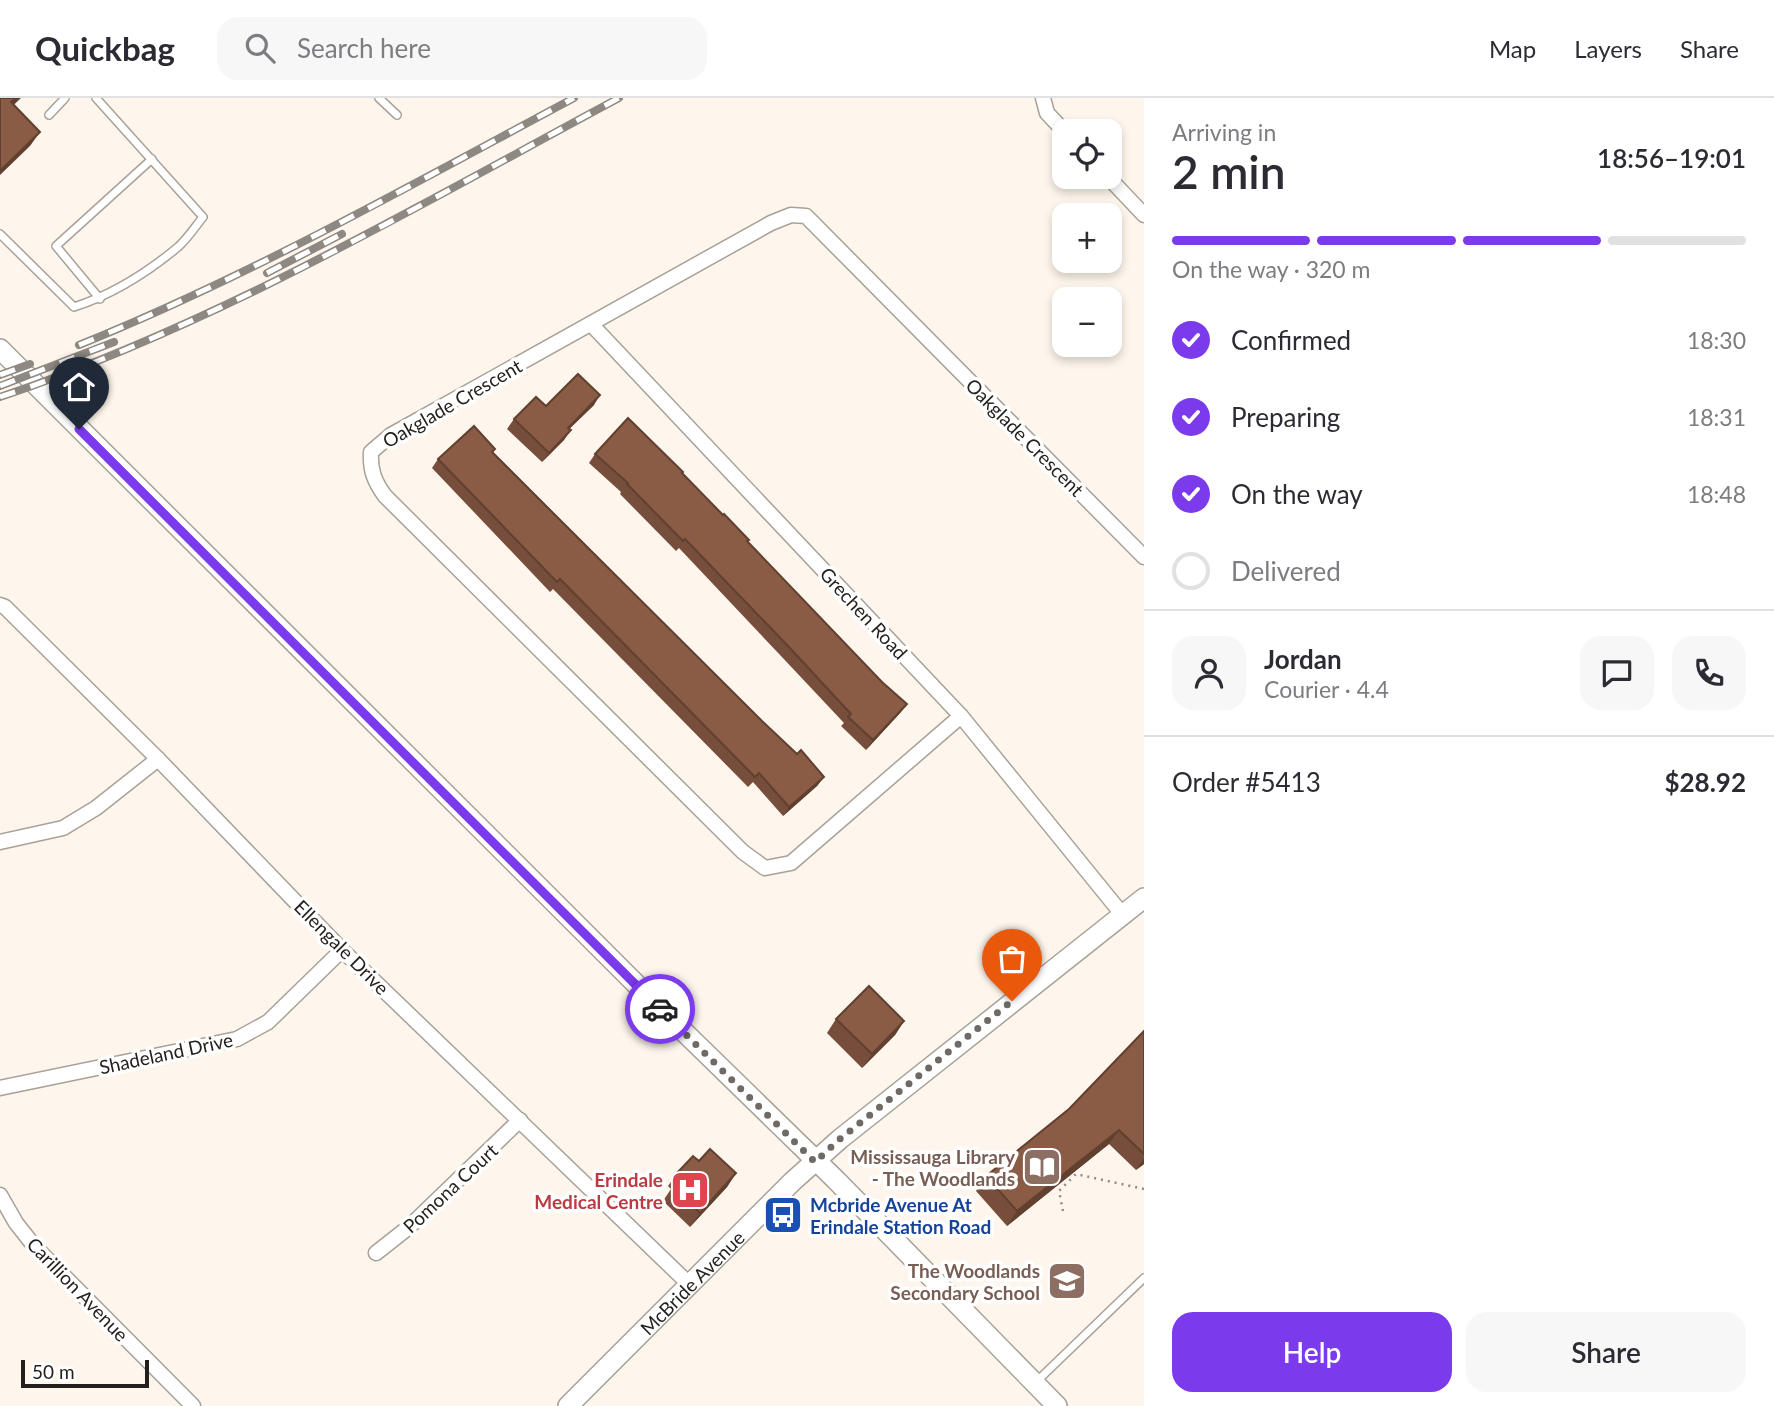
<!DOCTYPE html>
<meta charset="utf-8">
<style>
:root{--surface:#fff;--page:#f7f7f7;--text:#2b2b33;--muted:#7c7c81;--line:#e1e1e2;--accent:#7c3aed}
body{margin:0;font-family:Lato,sans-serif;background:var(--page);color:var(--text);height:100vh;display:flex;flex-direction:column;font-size:26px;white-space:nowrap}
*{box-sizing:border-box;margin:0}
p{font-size:23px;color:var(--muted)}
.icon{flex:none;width:38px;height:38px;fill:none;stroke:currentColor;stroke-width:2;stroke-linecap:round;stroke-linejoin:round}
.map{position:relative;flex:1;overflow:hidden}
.sheet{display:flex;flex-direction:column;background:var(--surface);width:630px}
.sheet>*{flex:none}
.fabs{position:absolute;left:1052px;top:21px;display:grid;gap:14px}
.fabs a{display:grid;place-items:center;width:70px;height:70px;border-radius:14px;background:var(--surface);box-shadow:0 4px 10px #0003;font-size:35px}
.scale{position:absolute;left:21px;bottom:18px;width:128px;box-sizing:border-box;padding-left:7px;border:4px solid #221f1c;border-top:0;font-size:19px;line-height:24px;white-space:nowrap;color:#221f1c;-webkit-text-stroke:5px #fff;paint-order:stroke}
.pin{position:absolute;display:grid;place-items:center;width:60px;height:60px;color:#fff;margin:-72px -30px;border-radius:50% 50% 50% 0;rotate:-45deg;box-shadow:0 0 7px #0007}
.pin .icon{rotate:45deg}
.courier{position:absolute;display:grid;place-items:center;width:70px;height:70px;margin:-35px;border:5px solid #7c3aed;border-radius:50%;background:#fff;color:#222;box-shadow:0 2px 9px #0007}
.headline em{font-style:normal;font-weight:600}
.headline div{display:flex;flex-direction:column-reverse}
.headline{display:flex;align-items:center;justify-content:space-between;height:119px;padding:0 28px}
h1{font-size:46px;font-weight:600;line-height:52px}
.bar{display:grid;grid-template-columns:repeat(4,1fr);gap:10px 7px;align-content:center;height:84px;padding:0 28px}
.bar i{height:9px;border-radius:5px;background:var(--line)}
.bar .current{background:var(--accent)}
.bar p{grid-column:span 4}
.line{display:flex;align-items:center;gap:18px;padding:0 28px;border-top:2px solid var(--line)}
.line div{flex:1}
.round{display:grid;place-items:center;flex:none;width:74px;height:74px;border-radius:21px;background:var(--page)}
ol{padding:0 28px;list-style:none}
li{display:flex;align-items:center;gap:21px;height:77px}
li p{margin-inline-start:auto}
li .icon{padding:7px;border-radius:50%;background:var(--accent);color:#fff;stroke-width:4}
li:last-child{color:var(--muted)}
li i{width:38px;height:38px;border:4px solid var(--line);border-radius:50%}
.action{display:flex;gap:14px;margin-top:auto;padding:14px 28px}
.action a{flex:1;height:80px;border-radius:21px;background:var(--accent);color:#fff;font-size:28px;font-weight:600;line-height:80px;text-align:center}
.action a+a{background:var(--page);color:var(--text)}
header{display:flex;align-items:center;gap:42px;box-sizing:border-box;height:98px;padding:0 35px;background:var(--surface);border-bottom:2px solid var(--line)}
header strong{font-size:33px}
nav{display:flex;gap:38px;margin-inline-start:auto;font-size:24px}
.search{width:490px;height:63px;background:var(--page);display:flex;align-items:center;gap:18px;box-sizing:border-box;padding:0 24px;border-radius:21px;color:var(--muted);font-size:26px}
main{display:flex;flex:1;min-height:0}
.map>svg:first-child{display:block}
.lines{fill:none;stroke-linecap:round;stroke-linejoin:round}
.lane-casing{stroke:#a8a198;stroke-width:10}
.street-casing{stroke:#a8a198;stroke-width:17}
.secondary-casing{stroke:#a8a198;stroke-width:22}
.path{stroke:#918c85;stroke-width:2.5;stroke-dasharray:2 5;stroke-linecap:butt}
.lane{stroke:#fff;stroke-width:7}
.street{stroke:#fff;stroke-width:14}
.secondary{stroke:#fff;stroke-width:19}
.rail-casing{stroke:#8d8881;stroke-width:8}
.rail{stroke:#fff;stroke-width:5;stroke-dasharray:16;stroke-linecap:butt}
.wall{fill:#774e3b}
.shaded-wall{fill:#614030}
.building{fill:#8a5b45;stroke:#614030;stroke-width:2}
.done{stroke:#6f6a65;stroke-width:7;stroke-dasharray:0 12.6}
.route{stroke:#7c3aed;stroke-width:9}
.labels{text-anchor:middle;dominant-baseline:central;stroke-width:7;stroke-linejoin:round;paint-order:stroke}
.street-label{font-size:19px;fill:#221f1c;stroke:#fff}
.education-label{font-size:19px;font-weight:bold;fill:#785e54;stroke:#fff;text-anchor:end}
.health-label{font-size:19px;font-weight:bold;fill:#be3a42;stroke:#fff;text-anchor:end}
.transit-label{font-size:19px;font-weight:bold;fill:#164399;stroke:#fff;text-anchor:start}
</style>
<header>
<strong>Quickbag</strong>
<div class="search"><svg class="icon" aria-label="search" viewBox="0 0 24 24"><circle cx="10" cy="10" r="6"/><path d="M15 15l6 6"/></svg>Search here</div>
<nav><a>Map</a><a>Layers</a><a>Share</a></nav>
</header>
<main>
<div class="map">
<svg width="1144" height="1308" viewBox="0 0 1144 1308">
<rect width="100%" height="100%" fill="#fef6ec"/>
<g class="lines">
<!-- lane casing -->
<g class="lane-casing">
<g id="lane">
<path d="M 379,0 L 397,17"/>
<path d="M 49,17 L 65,0"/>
<path d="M 0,136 L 74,209 C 111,197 148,174 178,149 C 188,140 195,129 203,119 L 96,0"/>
<path d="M 100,201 L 56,148 L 152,61"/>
<path d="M 1036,1284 L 1144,1180"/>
</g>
</g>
<!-- street casing -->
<g class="street-casing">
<g id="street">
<path d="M 1043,0 L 1047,15 L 1064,33"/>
<path d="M 1108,79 L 1144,117"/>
<path d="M 591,226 L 961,618 L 1122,816"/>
<path d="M 0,507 L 5,509 L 158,661 L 342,852 L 690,1187"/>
<path d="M 961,618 L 791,765 L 765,770 L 743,754 L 385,398 C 374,383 370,372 371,354 L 391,337 L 771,125 L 791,117 L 806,118 L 1144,459"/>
<path d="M 0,744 L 63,730 L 96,710 L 158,661"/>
<path d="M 0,990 L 237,941 L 268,924 L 342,852"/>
<path d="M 0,1097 L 16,1125 L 35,1149 L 193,1308"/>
<path d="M 376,1155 L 409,1129 L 520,1022"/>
</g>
</g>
<!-- secondary casing -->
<g class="secondary-casing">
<g id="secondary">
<path d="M 0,251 L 680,930 L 836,1082 L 1057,1308"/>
<path id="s1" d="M 568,1308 L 793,1083 L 840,1041 L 1144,800"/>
</g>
</g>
<!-- path -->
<path class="path" d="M 1063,1113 L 1059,1093 L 1076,1076 L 1144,1091"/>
<!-- lane -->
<use href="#lane" class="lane"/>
<!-- street -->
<use href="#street" class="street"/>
<!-- secondary -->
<use href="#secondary" class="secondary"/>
<!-- rail casing -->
<g class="rail-casing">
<g id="rail">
<path d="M 267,175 L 342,136"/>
<path d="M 79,247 C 250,178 411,87 574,0"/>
<path d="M 0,277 L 30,266"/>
<path d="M 0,288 L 114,244"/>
<path d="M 0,299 C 218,226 417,108 619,0"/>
</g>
</g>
<!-- rail -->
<use href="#rail" class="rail"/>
</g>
<!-- wall -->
<g class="wall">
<path d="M 594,307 L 569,331 L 564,342 L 542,364 L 507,331 L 514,321 L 546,308 Z"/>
<path d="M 493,354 L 762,623 L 797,656 L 824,679 L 817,688 L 783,718 L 753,684 L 748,689 L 553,491 L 550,494 L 432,370 L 438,361 Z"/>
<path d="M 595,356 L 682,375 L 882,584 L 907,606 L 900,615 L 866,652 L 841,628 L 844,625 L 781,558 L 679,450 L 676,453 L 620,396 L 621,394 L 589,365 Z"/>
<path d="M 836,921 L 904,923 L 895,937 L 862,970 L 827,935 Z"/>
<path d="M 1144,933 L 1144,1066 L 1136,1072 L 1109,1046 L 1007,1128 L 976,1093 L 986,1078 L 1069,1011 Z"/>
<path d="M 699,1063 L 736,1075 L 727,1089 L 690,1129 L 663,1103 L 671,1091 L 668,1088 L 678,1074 Z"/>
</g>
<!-- shaded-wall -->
<g class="shaded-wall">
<path d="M 16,0 L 21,0 L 2,18 L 11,4 Z"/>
<path d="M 40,34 L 30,48 L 0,77 L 0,73 Z"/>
<path d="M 600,297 L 594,307 L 561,339 L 568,330 Z"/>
<path d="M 571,332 L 564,342 L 542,364 L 549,355 Z"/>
<path d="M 907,606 L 900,615 L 866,652 L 873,642 Z"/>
<path d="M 824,679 L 817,688 L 783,718 L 789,709 Z"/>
<path d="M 904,923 L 895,937 L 862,970 L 872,956 Z"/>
<path d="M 1119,1032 L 1109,1046 L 1007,1128 L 1017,1113 Z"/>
<path d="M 1144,1060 L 1144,1066 L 1136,1072 Z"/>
<path d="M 736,1075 L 727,1089 L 690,1129 L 700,1115 Z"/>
</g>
<!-- building -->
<g class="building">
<path d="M 0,0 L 16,0 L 11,4 L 40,34 L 0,73 Z"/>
<path d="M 578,276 L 600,297 L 568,330 L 571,332 L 549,355 L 514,321 L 536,299 L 546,308 Z"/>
<path d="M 628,320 L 683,374 L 682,375 L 723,417 L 724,416 L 749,442 L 747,443 L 882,584 L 907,606 L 873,642 L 848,619 L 851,616 L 788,548 L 685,441 L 683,443 L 627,386 L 628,385 L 595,356 Z"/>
<path d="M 474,328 L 495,351 L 492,354 L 532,394 L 762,623 L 797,656 L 801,652 L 824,679 L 789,709 L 759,675 L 755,679 L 560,481 L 557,484 L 438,361 Z"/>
<path d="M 869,888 L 904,923 L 872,956 L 836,921 Z"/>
<path d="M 1144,933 L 1144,1056 L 1119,1032 L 1017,1113 L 986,1078 L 1069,1011 Z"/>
<path d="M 710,1051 L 736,1075 L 700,1115 L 673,1089 L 683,1078 L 678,1074 L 693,1058 L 699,1063 Z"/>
</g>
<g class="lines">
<!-- done -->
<path class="done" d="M 660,911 L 815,1064 L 840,1041 L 1012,903"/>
<!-- route -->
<path class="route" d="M 79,331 L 660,911"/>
</g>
<!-- icons -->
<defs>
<g id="library-square" transform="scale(2.0125)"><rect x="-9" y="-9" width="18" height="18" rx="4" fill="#8d6e63" stroke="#fff"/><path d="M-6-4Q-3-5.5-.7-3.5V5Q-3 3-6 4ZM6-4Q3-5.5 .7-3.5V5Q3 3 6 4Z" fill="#fff"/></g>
<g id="hospital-square" transform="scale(2.0125)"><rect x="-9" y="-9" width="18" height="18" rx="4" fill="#e0444e" stroke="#fff"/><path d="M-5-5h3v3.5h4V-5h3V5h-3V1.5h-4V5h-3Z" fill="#fff"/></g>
<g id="bus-square" transform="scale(2.0125)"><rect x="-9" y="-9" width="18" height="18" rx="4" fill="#1a4fb4" stroke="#fff"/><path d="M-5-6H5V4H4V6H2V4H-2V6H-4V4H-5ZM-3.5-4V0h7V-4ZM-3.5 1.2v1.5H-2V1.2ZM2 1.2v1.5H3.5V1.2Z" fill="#fff"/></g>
<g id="school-square" transform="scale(2.0125)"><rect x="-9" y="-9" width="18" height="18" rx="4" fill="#8d6e63" stroke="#fff"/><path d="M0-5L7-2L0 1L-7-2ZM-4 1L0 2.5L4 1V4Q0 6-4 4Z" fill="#fff"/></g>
</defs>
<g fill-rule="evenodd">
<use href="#library-square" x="1042" y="1069"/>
<use href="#hospital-square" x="690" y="1092"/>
<use href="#bus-square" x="783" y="1117"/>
<use href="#school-square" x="1067" y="1183"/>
</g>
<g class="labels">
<!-- street labels -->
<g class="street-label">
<text transform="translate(452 305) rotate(-30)">Oakglade Crescent</text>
<text transform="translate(1025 339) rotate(45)">Oakglade Crescent</text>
<text transform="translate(864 515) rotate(47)">Grechen Road</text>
<text transform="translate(342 849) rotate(45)">Ellengale Drive</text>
<text transform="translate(166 955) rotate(-12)">Shadeland Drive</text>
<text transform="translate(450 1090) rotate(-43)">Pomona Court</text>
<text stroke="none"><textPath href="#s1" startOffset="175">McBride Avenue</textPath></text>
<text transform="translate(78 1191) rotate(46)">Carillion Avenue</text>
</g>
<!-- education labels -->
<g class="education-label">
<text x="1015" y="1058">Mississauga Library<tspan x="1015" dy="22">- The Woodlands</tspan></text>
<text x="1040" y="1172">The Woodlands<tspan x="1040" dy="22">Secondary School</tspan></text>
</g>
<!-- health labels -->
<g class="health-label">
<text x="663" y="1081">Erindale<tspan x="663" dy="22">Medical Centre</tspan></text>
</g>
<!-- transit labels -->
<g class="transit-label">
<text x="810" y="1106">Mcbride Avenue At<tspan x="810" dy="22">Erindale Station Road</tspan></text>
</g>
</g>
</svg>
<div class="fabs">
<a><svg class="icon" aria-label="locate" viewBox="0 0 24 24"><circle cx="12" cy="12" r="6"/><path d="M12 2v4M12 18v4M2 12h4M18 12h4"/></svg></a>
<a>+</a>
<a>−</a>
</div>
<div class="scale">50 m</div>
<div class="pin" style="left:1012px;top:903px;background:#ea580c"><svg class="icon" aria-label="bag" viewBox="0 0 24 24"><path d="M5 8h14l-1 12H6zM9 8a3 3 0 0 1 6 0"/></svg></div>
<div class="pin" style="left:79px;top:331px;background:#1f2937"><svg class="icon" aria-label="home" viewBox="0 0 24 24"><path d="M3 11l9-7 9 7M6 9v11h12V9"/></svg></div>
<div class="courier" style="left:660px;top:911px"><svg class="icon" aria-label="car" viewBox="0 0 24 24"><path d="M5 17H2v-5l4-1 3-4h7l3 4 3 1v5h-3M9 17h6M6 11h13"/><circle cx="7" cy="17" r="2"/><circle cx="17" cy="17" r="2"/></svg></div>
</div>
<section class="sheet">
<div class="headline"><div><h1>2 min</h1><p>Arriving in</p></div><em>18:56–19:01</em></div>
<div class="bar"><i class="current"></i><i class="current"></i><i class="current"></i><i></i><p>On the way · 320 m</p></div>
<ol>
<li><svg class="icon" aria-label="check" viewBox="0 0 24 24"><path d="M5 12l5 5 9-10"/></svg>Confirmed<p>18:30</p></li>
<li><svg class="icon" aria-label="check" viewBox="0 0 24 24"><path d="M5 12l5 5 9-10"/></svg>Preparing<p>18:31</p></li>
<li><svg class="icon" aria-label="check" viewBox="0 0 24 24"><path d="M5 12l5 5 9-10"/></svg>On the way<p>18:48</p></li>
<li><i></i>Delivered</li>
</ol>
<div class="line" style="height:126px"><a class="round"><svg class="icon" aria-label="person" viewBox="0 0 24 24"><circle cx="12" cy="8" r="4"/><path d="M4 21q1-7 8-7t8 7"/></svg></a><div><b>Jordan</b><p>Courier · 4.4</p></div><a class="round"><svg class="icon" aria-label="chat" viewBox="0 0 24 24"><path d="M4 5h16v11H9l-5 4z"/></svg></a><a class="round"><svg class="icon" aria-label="phone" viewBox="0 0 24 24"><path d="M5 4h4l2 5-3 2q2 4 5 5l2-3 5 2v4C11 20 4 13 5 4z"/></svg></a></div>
<div class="line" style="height:91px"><div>Order #5413</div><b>$28.92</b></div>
<div class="action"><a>Help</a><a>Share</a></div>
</section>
</main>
